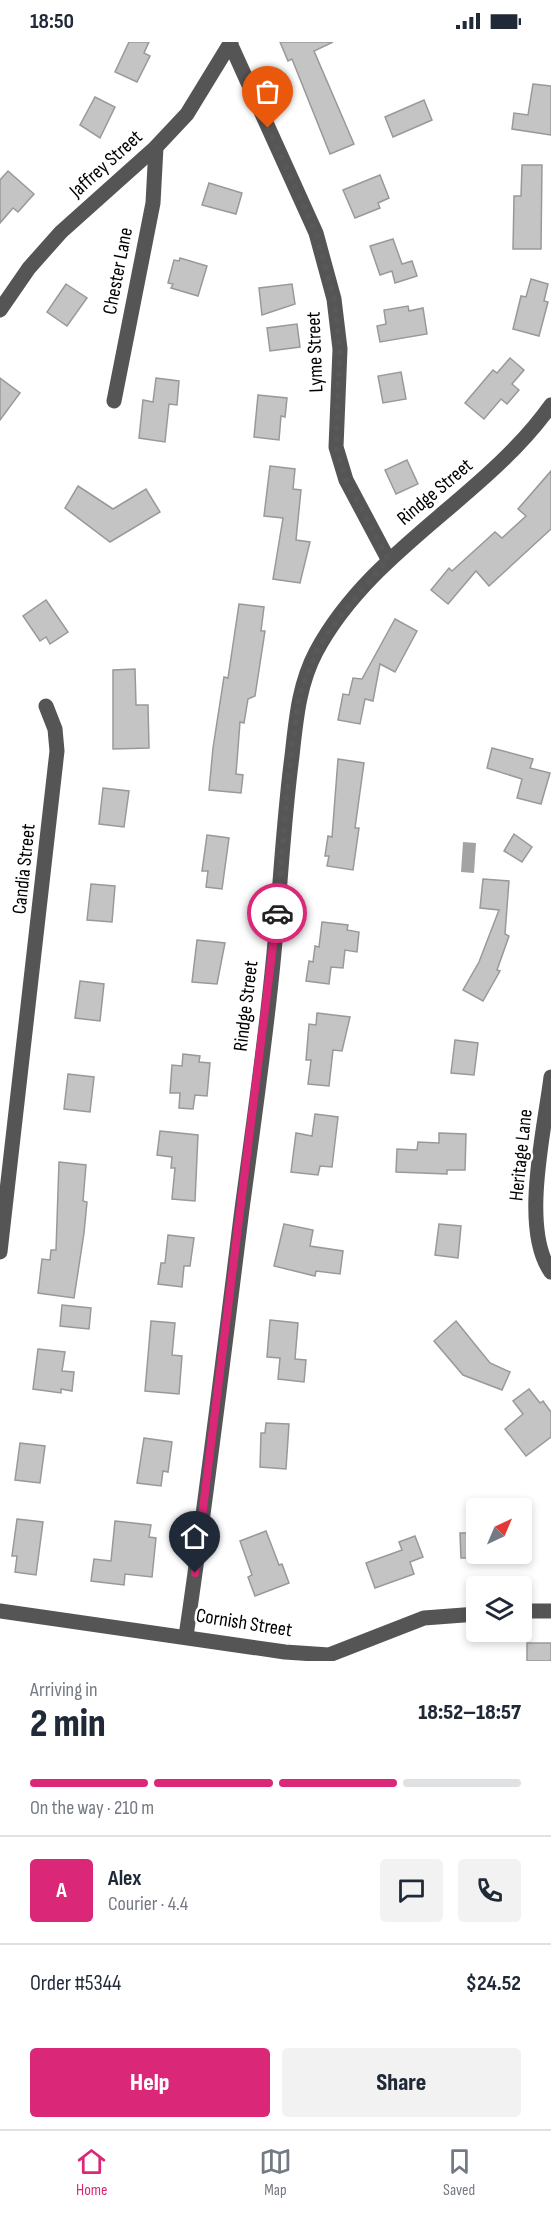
<!DOCTYPE html>
<meta charset="utf-8">
<style>
:root{--surface:#fff;--page:#f2f2f3;--text:#1f2937;--muted:#747a83;--line:#e0e1e3;--accent:#db2777}
body{margin:0;font-family:"Sofia Sans Condensed",sans-serif;background:var(--page);color:var(--text);height:100vh;display:flex;flex-direction:column;font-size:22px;white-space:nowrap}
*{box-sizing:border-box;margin:0}
p{font-size:20px;color:var(--muted)}
.icon{flex:none;width:33px;height:33px;fill:none;stroke:currentColor;stroke-width:2;stroke-linecap:round;stroke-linejoin:round}
.map{position:relative;height:1619px;overflow:hidden}
.details{display:flex;flex-direction:column;background:var(--surface);flex:1}
.details>*{flex:none}
.needle{width:39px;rotate:44deg}
.tools{position:absolute;left:466px;top:1456px;display:grid;gap:12px}
.tools a{display:grid;place-items:center;width:66px;height:66px;border-radius:6px;background:var(--surface);box-shadow:0 3px 9px #0003;font-size:30px}
.pin{position:absolute;display:grid;place-items:center;width:51px;height:51px;color:#fff;margin:-62px -26px;border-radius:50% 50% 50% 0;rotate:-45deg;box-shadow:0 0 6px #0007}
.pin .icon{rotate:45deg}
.courier{position:absolute;display:grid;place-items:center;width:60px;height:60px;margin:-30px;border:4px solid #db2777;border-radius:50%;background:#fff;color:#222;box-shadow:0 2px 8px #0007}
.summary em{font-style:normal;font-weight:800}
.summary div{display:flex;flex-direction:column-reverse}
.summary{display:flex;align-items:center;justify-content:space-between;height:102px;padding:0 30px}
h1{font-size:39px;font-weight:800;line-height:45px}
.bar{display:grid;grid-template-columns:repeat(4,1fr);gap:9px 6px;align-content:center;height:72px;padding:0 30px}
.bar i{height:8px;border-radius:4px;background:var(--line)}
.bar .active{background:var(--accent)}
.bar p{grid-column:span 4}
.line{display:flex;align-items:center;gap:15px;padding:0 30px;border-top:2px solid var(--line)}
.line div{flex:1}
.round{display:grid;place-items:center;flex:none;width:63px;height:63px;border-radius:6px;background:var(--page)}
.button{display:flex;gap:12px;margin-top:auto;padding:12px 30px}
.button a{flex:1;height:69px;border-radius:6px;background:var(--accent);color:#fff;font-size:24px;font-weight:800;line-height:69px;text-align:center}
.button a+a{background:var(--page);color:var(--text)}
.status{display:flex;justify-content:space-between;align-items:center;height:42px;padding:0 30px;background:var(--surface);direction:ltr}
.status svg{height:16px;fill:currentColor}
.tabs{display:flex;justify-content:space-around;align-items:center;height:84px;border-top:2px solid var(--line);background:var(--surface);font-size:16px;color:var(--muted)}
.tabs a{display:grid;justify-items:center;gap:3px}
.tabs .active{color:var(--accent)}
.map>svg:first-child{display:block}
.water{fill:#a3a3a3}
.building{fill:#c4c4c4;stroke:#999;stroke-width:1.5}
.lines{fill:none;stroke-linecap:round;stroke-linejoin:round}
.minor{stroke:#555;stroke-width:15}
.done{stroke:#595959;stroke-width:6;stroke-dasharray:0 10.8}
.route{stroke:#db2777;stroke-width:8}
.labels{text-anchor:middle;dominant-baseline:central;stroke-width:5;stroke-linejoin:round;paint-order:stroke}
.street-label{font-size:20px;fill:#000;stroke:#fff}
</style>
<div class="status"><b>18:50</b><svg viewBox="0 0 49 12"><path d="M0 12V9h3v3zM5 12V6h3v6zM10 12V3h3v9zM15 12V0h3v12zM26 1h20v11H26zM47 4h2v5h-2z"/></svg></div>
<div class="map">
<svg width="551" height="1619" viewBox="0 0 551 1619">
<rect width="100%" height="100%" fill="#fff"/>
<!-- water -->
<path class="water" d="M 463,800 L 476,801 L 474,831 L 461,830 Z"/>
<!-- building -->
<g class="building">
<path d="M 129,0 L 149,0 L 144,11 L 150,14 L 137,40 L 115,30 Z"/>
<path d="M 280,0 L 333,0 L 314,9 L 354,102 L 330,112 L 292,17 L 288,19 Z"/>
<path d="M 533,42 L 551,44 L 551,93 L 512,87 L 514,71 L 528,73 Z"/>
<path d="M 95,55 L 115,65 L 100,96 L 80,83 Z"/>
<path d="M 424,58 L 432,78 L 393,95 L 385,75 Z"/>
<path d="M 522,123 L 542,123 L 541,207 L 513,207 L 514,154 L 521,154 Z"/>
<path d="M 8,129 L 34,152 L 18,170 L 13,166 L 0,181 L 0,138 Z"/>
<path d="M 380,133 L 389,156 L 378,161 L 380,166 L 355,176 L 343,148 Z"/>
<path d="M 209,141 L 242,151 L 236,172 L 202,163 Z"/>
<path d="M 393,197 L 402,222 L 412,219 L 417,234 L 395,241 L 392,229 L 380,233 L 370,204 Z"/>
<path d="M 180,216 L 207,224 L 198,254 L 171,246 L 173,242 L 168,241 L 174,218 L 179,219 Z"/>
<path d="M 531,237 L 548,242 L 544,259 L 548,260 L 539,294 L 513,287 L 521,254 L 526,255 Z"/>
<path d="M 66,242 L 87,256 L 67,284 L 47,270 Z"/>
<path d="M 292,242 L 295,262 L 262,273 L 259,246 Z"/>
<path d="M 408,264 L 409,269 L 423,266 L 427,292 L 380,300 L 377,284 L 386,282 L 384,268 Z"/>
<path d="M 297,282 L 300,305 L 270,309 L 267,286 Z"/>
<path d="M 510,316 L 524,328 L 512,342 L 519,348 L 507,362 L 501,357 L 484,377 L 465,361 L 493,328 L 497,331 Z"/>
<path d="M 401,330 L 406,357 L 383,361 L 378,334 Z"/>
<path d="M 0,336 L 20,351 L 0,378 Z"/>
<path d="M 156,336 L 179,339 L 177,363 L 169,362 L 165,400 L 139,396 L 143,358 L 153,360 Z"/>
<path d="M 258,353 L 287,356 L 285,375 L 281,374 L 279,398 L 254,395 Z"/>
<path d="M 407,418 L 418,442 L 396,452 L 385,428 Z"/>
<path d="M 270,424 L 295,427 L 293,447 L 301,448 L 296,498 L 310,500 L 300,541 L 273,537 L 283,476 L 264,474 Z"/>
<path d="M 551,429 L 551,487 L 489,544 L 476,529 L 448,562 L 431,548 L 449,526 L 452,529 L 495,490 L 502,496 L 526,474 L 518,467 Z"/>
<path d="M 78,444 L 113,467 L 146,447 L 160,470 L 110,500 L 65,466 Z"/>
<path d="M 46,558 L 68,590 L 50,602 L 46,595 L 40,599 L 23,574 Z"/>
<path d="M 239,562 L 264,565 L 261,589 L 265,589 L 255,654 L 248,657 L 244,681 L 240,680 L 236,732 L 243,733 L 241,751 L 209,748 L 213,706 L 224,635 L 228,636 Z"/>
<path d="M 395,577 L 417,589 L 395,630 L 380,622 L 373,659 L 365,657 L 360,682 L 338,678 L 343,652 L 349,653 L 353,636 L 362,637 Z"/>
<path d="M 135,627 L 136,663 L 148,663 L 149,706 L 113,707 L 113,628 Z"/>
<path d="M 492,706 L 533,717 L 530,726 L 550,731 L 541,762 L 517,756 L 522,737 L 487,726 Z"/>
<path d="M 338,717 L 364,721 L 355,786 L 359,786 L 353,828 L 327,824 L 329,814 L 325,814 L 328,794 L 332,795 Z"/>
<path d="M 103,746 L 129,749 L 124,785 L 99,782 Z"/>
<path d="M 514,792 L 532,805 L 522,820 L 504,809 Z"/>
<path d="M 207,793 L 229,796 L 222,847 L 206,845 L 208,829 L 202,829 Z"/>
<path d="M 483,837 L 509,839 L 505,892 L 509,894 L 497,928 L 500,929 L 483,959 L 463,948 L 479,920 L 499,868 L 480,866 Z"/>
<path d="M 91,842 L 115,844 L 112,880 L 87,878 Z"/>
<path d="M 322,880 L 348,883 L 347,888 L 359,890 L 357,910 L 345,908 L 343,926 L 331,925 L 329,942 L 306,939 L 309,919 L 313,920 L 315,904 L 319,905 Z"/>
<path d="M 197,898 L 225,901 L 217,942 L 192,940 Z"/>
<path d="M 80,939 L 104,942 L 100,979 L 75,976 Z"/>
<path d="M 317,971 L 350,975 L 342,1009 L 333,1008 L 329,1044 L 308,1042 L 311,1018 L 306,1018 L 309,982 L 316,983 Z"/>
<path d="M 455,998 L 478,1001 L 474,1033 L 451,1031 Z"/>
<path d="M 183,1012 L 200,1014 L 199,1020 L 210,1021 L 207,1054 L 195,1053 L 193,1067 L 179,1066 L 180,1051 L 170,1051 L 172,1023 L 182,1024 Z"/>
<path d="M 68,1032 L 94,1035 L 90,1070 L 64,1067 Z"/>
<path d="M 315,1072 L 338,1075 L 332,1125 L 320,1124 L 318,1133 L 291,1130 L 296,1091 L 312,1094 Z"/>
<path d="M 160,1089 L 198,1093 L 195,1159 L 172,1157 L 175,1126 L 171,1126 L 172,1115 L 157,1113 Z"/>
<path d="M 439,1091 L 466,1092 L 465,1128 L 447,1128 L 447,1132 L 396,1130 L 397,1107 L 417,1108 L 418,1100 L 439,1101 Z"/>
<path d="M 59,1120 L 86,1123 L 83,1159 L 87,1160 L 84,1191 L 74,1256 L 38,1251 L 42,1217 L 50,1218 L 51,1208 L 56,1208 Z"/>
<path d="M 284,1182 L 313,1188 L 310,1204 L 343,1209 L 340,1232 L 316,1229 L 315,1234 L 274,1224 Z"/>
<path d="M 439,1182 L 461,1184 L 458,1216 L 435,1213 Z"/>
<path d="M 168,1193 L 194,1196 L 190,1224 L 184,1224 L 182,1245 L 158,1242 L 161,1221 L 165,1221 Z"/>
<path d="M 62,1263 L 91,1266 L 89,1287 L 60,1284 Z"/>
<path d="M 270,1278 L 298,1281 L 295,1317 L 306,1318 L 304,1340 L 278,1337 L 280,1316 L 267,1315 Z"/>
<path d="M 151,1279 L 175,1281 L 172,1313 L 182,1314 L 179,1352 L 145,1349 Z"/>
<path d="M 456,1279 L 490,1321 L 510,1330 L 502,1348 L 463,1333 L 434,1299 Z"/>
<path d="M 38,1307 L 65,1310 L 62,1329 L 74,1330 L 72,1349 L 61,1347 L 61,1351 L 33,1347 Z"/>
<path d="M 529,1347 L 540,1361 L 543,1359 L 551,1370 L 551,1395 L 526,1414 L 505,1387 L 523,1372 L 513,1359 Z"/>
<path d="M 266,1381 L 289,1382 L 286,1427 L 260,1425 L 261,1391 L 265,1391 Z"/>
<path d="M 144,1396 L 172,1400 L 168,1430 L 163,1429 L 161,1444 L 137,1441 Z"/>
<path d="M 20,1401 L 45,1404 L 40,1441 L 15,1438 Z"/>
<path d="M 17,1477 L 43,1480 L 36,1533 L 15,1530 L 17,1514 L 12,1514 Z"/>
<path d="M 115,1479 L 151,1483 L 149,1495 L 156,1496 L 152,1535 L 125,1532 L 124,1543 L 91,1539 L 94,1517 L 111,1519 Z"/>
<path d="M 266,1489 L 279,1523 L 282,1522 L 289,1541 L 255,1554 L 248,1535 L 252,1533 L 240,1499 Z"/>
<path d="M 460,1491 L 477,1491 L 477,1516 L 461,1516 Z"/>
<path d="M 415,1494 L 423,1515 L 410,1520 L 414,1532 L 375,1546 L 366,1521 L 402,1508 L 399,1500 Z"/>
<rect x="527" y="1601" width="24" height="18"/>
</g>
<g class="lines">
<!-- minor -->
<g class="minor">
<path d="M 230,1 L 316,191 L 334,257 L 340,307 L 336,405 L 346,438 L 388,517"/>
<path d="M 0,268 L 29,226 L 61,190 L 156,105 L 187,72 L 231,0"/>
<path d="M 114,359 L 153,161 L 156,105"/>
<path d="M 551,1035 C 545,1086 520,1187 551,1230"/>
<path d="M 0,1210 L 57,709 L 55,687 L 46,664"/>
<path d="M 0,1569 L 285,1610 L 329,1613 L 424,1576 L 477,1572"/>
<path d="M 522,1569 L 551,1569"/>
<path d="M 186,1594 C 207,1452 224,1310 242,1167 C 253,1085 265,1003 273,921 C 280,852 283,782 292,714 C 296,678 299,642 316,610 C 371,507 485,456 551,363"/>
</g>
</g>
<g class="lines">
<!-- done -->
<path class="done" d="M 268,86 L 316,191 L 334,257 L 340,307 L 336,405 L 346,438 L 388,517 L 340,574 L 316,610 L 299,654 L 288,738 L 277,871"/>
<!-- route -->
<path class="route" d="M 195,1531 L 277,871"/>
</g>
<g class="labels">
<!-- street labels -->
<g class="street-label">
<text transform="translate(106 122) rotate(-42)">Jaffrey Street</text>
<text transform="translate(118 229) rotate(-79)">Chester Lane</text>
<text transform="translate(315 310) rotate(-92)">Lyme Street</text>
<text transform="translate(435 450) rotate(-40)">Rindge Street</text>
<text transform="translate(24 827) rotate(-84)">Candia Street</text>
<text transform="translate(246 964) rotate(-83)">Rindge Street</text>
<text transform="translate(521 1113) rotate(-84)">Heritage Lane</text>
<text transform="translate(244 1581) rotate(9)">Cornish Street</text>
</g>
</g>
</svg>
<div class="tools">
<a><svg class="needle" viewBox="-14 -14 28 28"><path d="M0-13l5 13h-10z" fill="#e53935"/><path d="M0 13l5-13h-10z" fill="#747a83"/></svg></a>
<a><svg class="icon" aria-label="layers" viewBox="0 0 24 24"><path d="M12 4l9 5-9 5-9-5zM3 14l9 5 9-5"/></svg></a>
</div>
<div class="pin" style="left:268px;top:86px;background:#ea580c"><svg class="icon" aria-label="bag" viewBox="0 0 24 24"><path d="M5 8h14l-1 12H6zM9 8a3 3 0 0 1 6 0"/></svg></div>
<div class="pin" style="left:195px;top:1531px;background:#1f2937"><svg class="icon" aria-label="home" viewBox="0 0 24 24"><path d="M3 11l9-7 9 7M6 9v11h12V9"/></svg></div>
<div class="courier" style="left:277px;top:871px"><svg class="icon" aria-label="car" viewBox="0 0 24 24"><path d="M5 17H2v-5l4-1 3-4h7l3 4 3 1v5h-3M9 17h6M6 11h13"/><circle cx="7" cy="17" r="2"/><circle cx="17" cy="17" r="2"/></svg></div>
</div>
<section class="details">
<div class="summary"><div><h1>2 min</h1><p>Arriving in</p></div><em>18:52–18:57</em></div>
<div class="bar"><i class="active"></i><i class="active"></i><i class="active"></i><i></i><p>On the way · 210 m</p></div>
<div class="line" style="height:108px"><b class="round" style="background:var(--accent);color:#fff">A</b><div><b>Alex</b><p>Courier · 4.4</p></div><a class="round"><svg class="icon" aria-label="chat" viewBox="0 0 24 24"><path d="M4 5h16v11H9l-5 4z"/></svg></a><a class="round"><svg class="icon" aria-label="phone" viewBox="0 0 24 24"><path d="M5 4h4l2 5-3 2q2 4 5 5l2-3 5 2v4C11 20 4 13 5 4z"/></svg></a></div>
<div class="line" style="height:78px"><div>Order #5344</div><b>$24.52</b></div>
<div class="button"><a>Help</a><a>Share</a></div>
</section>
<nav class="tabs">
<a class="active"><svg class="icon" aria-label="home" viewBox="0 0 24 24"><path d="M3 11l9-7 9 7M6 9v11h12V9"/></svg>Home</a>
<a><svg class="icon" aria-label="map" viewBox="0 0 24 24"><path d="M3 6l6-2 6 2 6-2v14l-6 2-6-2-6 2zM9 4v14M15 6v14"/></svg>Map</a>
<a><svg class="icon" aria-label="saved" viewBox="0 0 24 24"><path d="M7 4h10v16l-5-4-5 4z"/></svg>Saved</a>
</nav>
